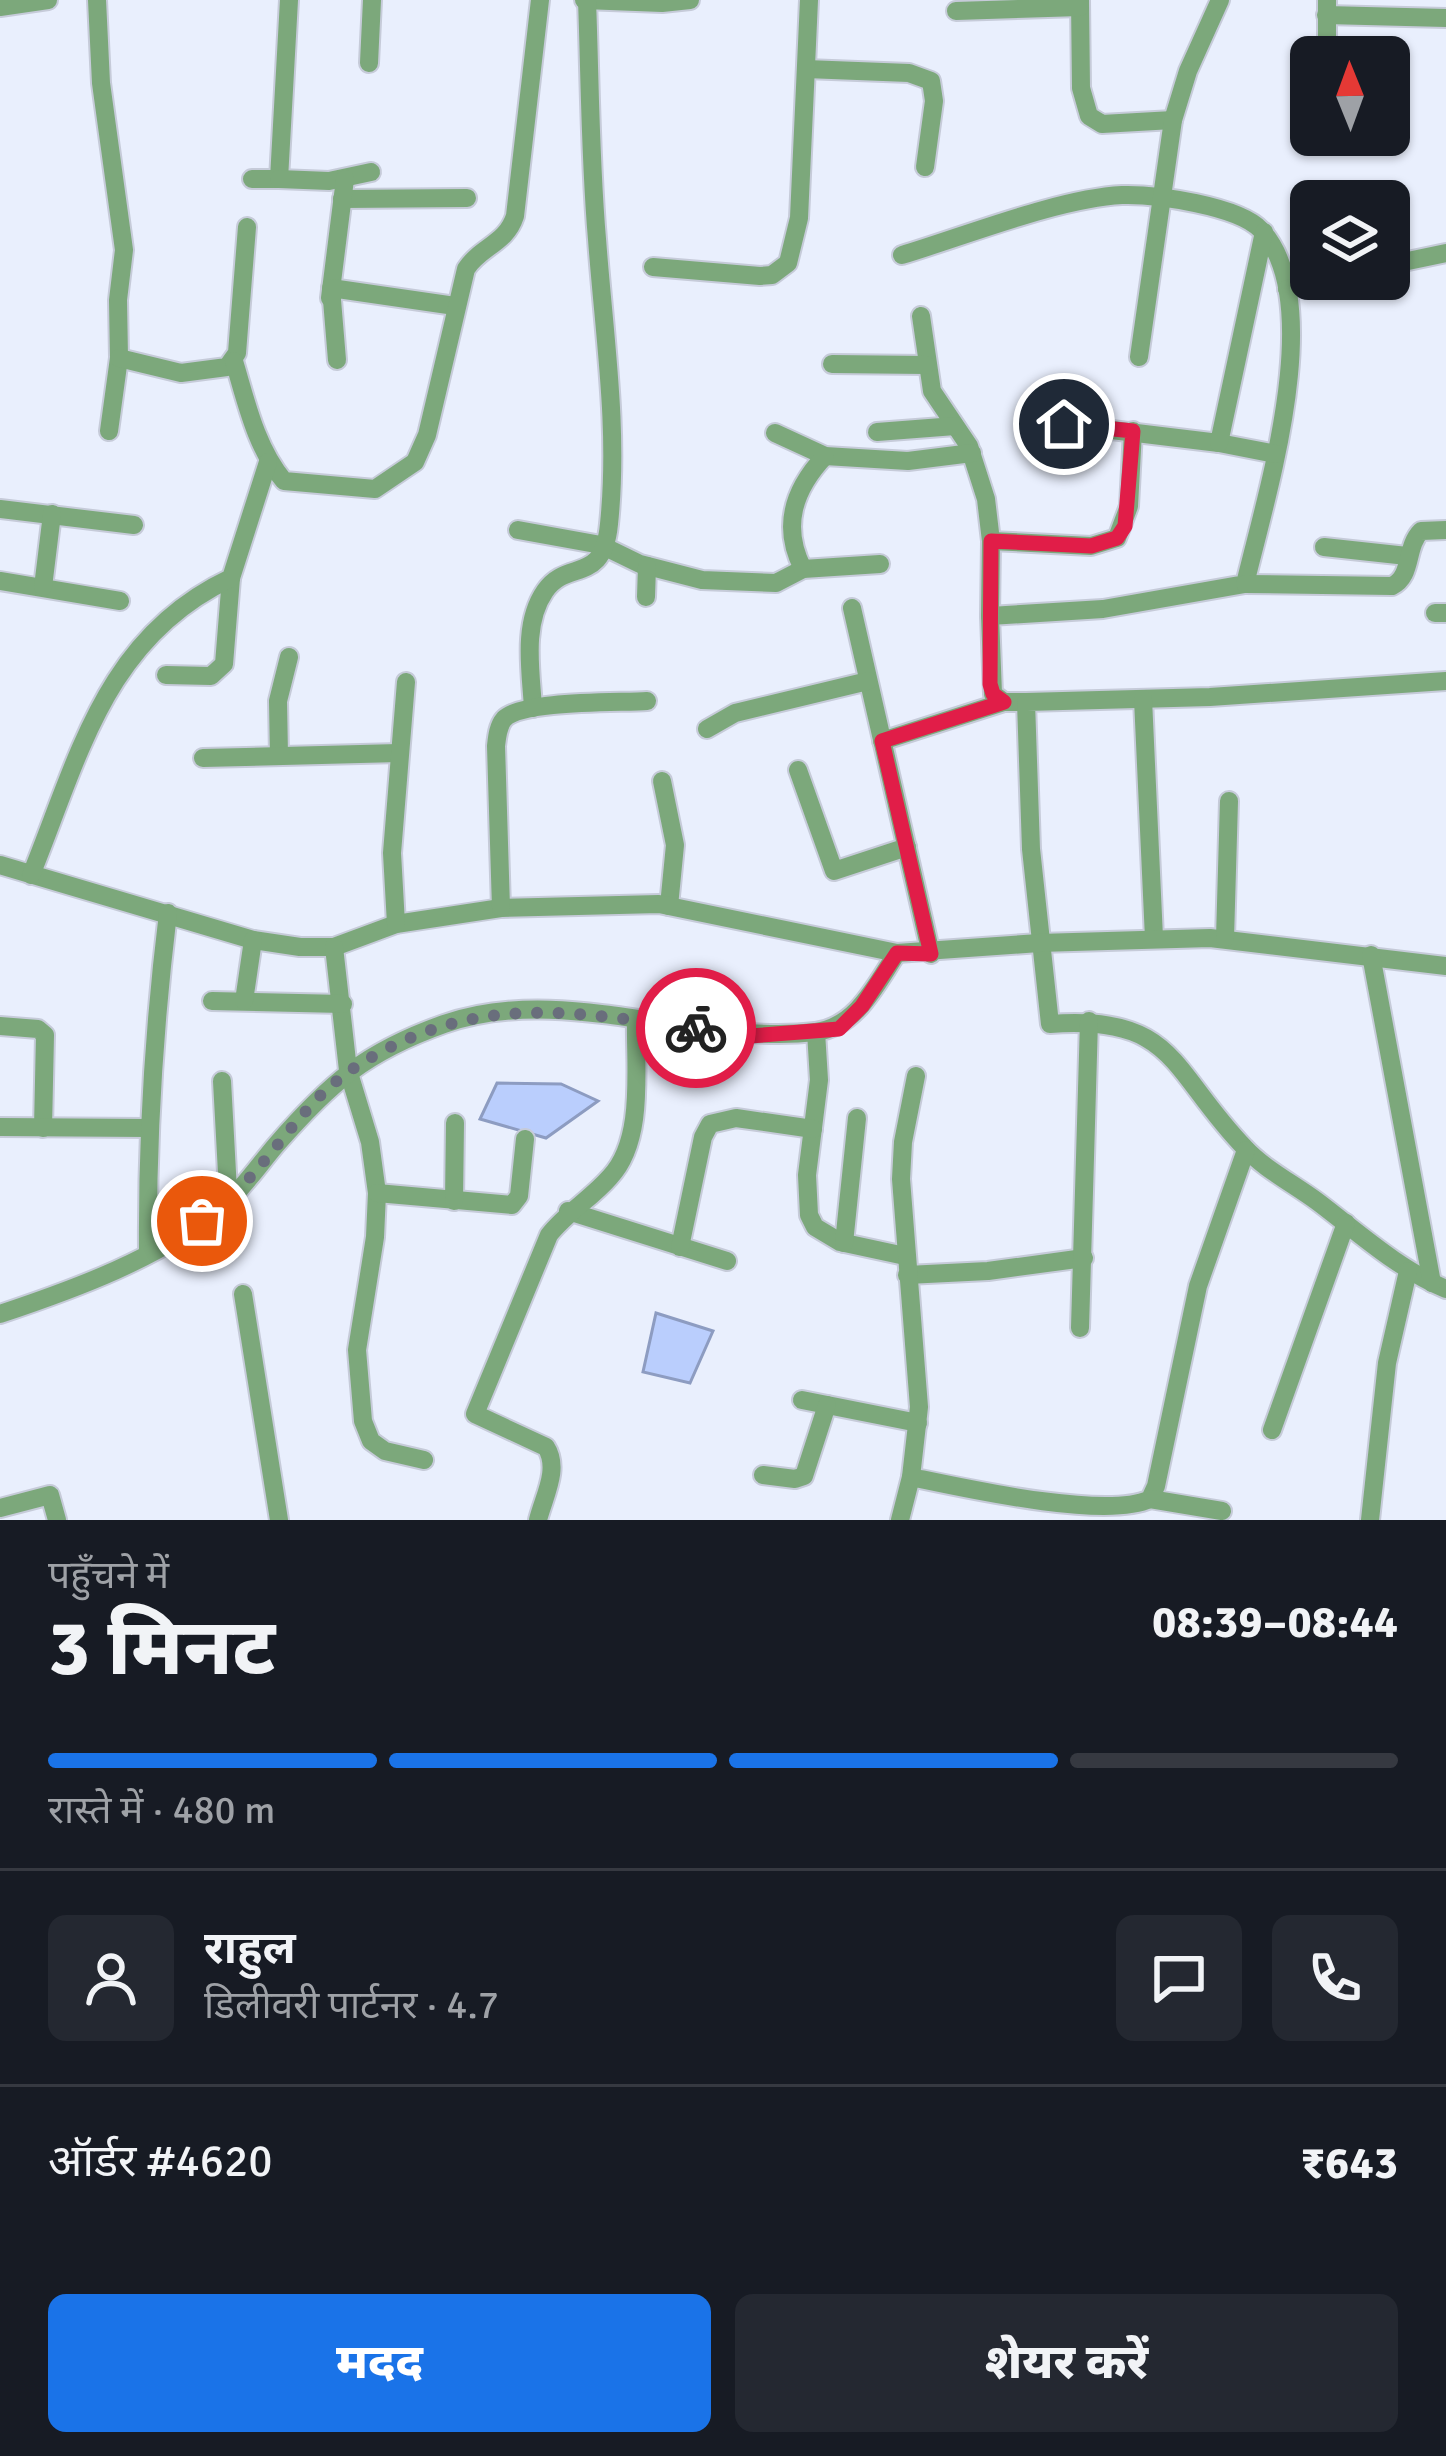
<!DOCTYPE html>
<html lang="hi">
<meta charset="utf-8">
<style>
:root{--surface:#171b24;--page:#242831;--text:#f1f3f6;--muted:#9ea1a6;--line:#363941;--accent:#1a73e8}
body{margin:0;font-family:Signika,"Noto Sans Devanagari",sans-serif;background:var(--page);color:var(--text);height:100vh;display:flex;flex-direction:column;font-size:45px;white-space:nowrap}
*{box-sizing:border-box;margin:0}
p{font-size:39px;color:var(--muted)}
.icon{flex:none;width:66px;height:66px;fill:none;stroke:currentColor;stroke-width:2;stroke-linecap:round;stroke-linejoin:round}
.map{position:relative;height:1520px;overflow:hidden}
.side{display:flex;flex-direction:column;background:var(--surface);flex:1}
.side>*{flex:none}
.needle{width:78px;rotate:359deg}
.tools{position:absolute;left:1290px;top:36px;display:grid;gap:24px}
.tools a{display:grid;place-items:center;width:120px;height:120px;border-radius:18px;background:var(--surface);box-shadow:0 3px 9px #0004;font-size:60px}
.pin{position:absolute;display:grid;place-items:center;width:102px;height:102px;color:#fff;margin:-51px;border:6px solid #fff;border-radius:50%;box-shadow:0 3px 12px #0007}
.courier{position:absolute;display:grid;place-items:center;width:120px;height:120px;margin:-60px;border:9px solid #e11d48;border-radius:50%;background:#fff;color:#222;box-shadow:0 3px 15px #0007}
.headline em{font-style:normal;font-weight:800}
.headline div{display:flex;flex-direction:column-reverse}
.headline{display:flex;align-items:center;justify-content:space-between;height:204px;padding:0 48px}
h1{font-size:78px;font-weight:800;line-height:90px}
.bar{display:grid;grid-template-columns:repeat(4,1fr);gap:18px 12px;align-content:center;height:144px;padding:0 48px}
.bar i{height:15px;border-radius:9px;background:var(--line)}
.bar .on{background:var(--accent)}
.bar p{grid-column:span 4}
.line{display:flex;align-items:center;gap:30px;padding:0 48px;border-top:3px solid var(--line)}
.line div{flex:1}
.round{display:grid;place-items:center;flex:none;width:126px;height:126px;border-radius:18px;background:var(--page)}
.cta{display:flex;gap:24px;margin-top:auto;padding:24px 48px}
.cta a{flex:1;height:138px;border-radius:18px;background:var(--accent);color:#fff;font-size:48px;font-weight:800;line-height:138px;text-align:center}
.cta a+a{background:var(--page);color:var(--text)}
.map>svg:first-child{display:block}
.water{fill:#bacefd;stroke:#8d9cc1;stroke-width:3}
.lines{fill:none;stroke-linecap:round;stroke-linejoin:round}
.minor-casing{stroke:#c6cbd9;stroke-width:22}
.minor{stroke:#7ca87b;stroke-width:18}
.done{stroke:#696e7c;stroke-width:12;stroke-dasharray:0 21.6}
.route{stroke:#e11d48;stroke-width:15}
</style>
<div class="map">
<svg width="1446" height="1520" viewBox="0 0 1446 1520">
<rect width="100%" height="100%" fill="#e9effd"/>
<!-- water -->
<g class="water">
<path d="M 497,1083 L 561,1084 L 598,1101 L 546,1138 L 480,1119 Z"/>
<path d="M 656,1313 L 713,1331 L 690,1383 L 643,1372 Z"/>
</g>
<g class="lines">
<!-- minor casing -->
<g class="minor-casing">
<g id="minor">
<path d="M 97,0 L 101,83 L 124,250 L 118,300 L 119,358 L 109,431"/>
<path d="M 584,0 L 662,3 L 690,0"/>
<path d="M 1080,0 L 1081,88 L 1089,116 L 1102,124 L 1173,120"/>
<path d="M 0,7 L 48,0"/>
<path d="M 956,11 L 1080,7"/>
<path d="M 1326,15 L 1446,18"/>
<path d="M 1327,57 L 1327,0"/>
<path d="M 369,63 L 372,0"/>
<path d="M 806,69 L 909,73 L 931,81 L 934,101 L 925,167"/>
<path d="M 252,179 L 279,179 L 289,0"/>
<path d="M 279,179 L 329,181 L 371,172"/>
<path d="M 342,199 L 467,198"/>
<path d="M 902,255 C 965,236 1060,198 1122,195 C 1155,194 1239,206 1261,230 C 1328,302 1265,499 1245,584 L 1103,609 L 990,616 L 993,694 L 1004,702 L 1026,702"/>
<path d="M 1389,265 L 1446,253"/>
<path d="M 653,267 L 760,276 L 772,275 L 788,263 L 799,218 L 809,0"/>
<path d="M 1287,289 L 1328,279"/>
<path d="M 330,298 L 345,179"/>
<path d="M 921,316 L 932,391 L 969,446 L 986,499 L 991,541 L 990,616"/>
<path d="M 1139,357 L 1173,120 L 1188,71 L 1220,0"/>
<path d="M 119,358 L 181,373 L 227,367 L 237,353 L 247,227"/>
<path d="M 337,360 L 331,288 L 455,306"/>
<path d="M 234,361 C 246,401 256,448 284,481 L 375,489 L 415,462 L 427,435 L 466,269 C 481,246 506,244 515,216 L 540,0"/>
<path d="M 832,364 L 926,365"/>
<path d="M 1029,420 L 1219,443 L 1276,454"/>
<path d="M 877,432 L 955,426"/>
<path d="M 775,433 L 825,456 L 908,461 L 972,453"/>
<path d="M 1219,443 L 1264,232"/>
<path d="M 0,509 L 134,525"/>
<path d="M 518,530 L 601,545 L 640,564 L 702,580 L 776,583 L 803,569 L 880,564"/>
<path d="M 991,541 L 1091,546 L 1117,538 L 1129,506 L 1133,431"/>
<path d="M 1324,547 L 1407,556"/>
<path d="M 803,569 C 781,526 794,489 825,456"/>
<path d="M 0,581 L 120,601"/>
<path d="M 1245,584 L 1392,586 C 1413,576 1405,547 1421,531 L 1446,530"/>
<path d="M 43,587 L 52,514"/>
<path d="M 646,597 L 647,566"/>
<path d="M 852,608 L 931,954"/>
<path d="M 1435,613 L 1446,613"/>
<path d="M 166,675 L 211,676 L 224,664 L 231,578"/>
<path d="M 1446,681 L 1210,697 L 1026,702 L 1031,849 L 1050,1024 C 1176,1015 1170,1070 1244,1147 C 1264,1169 1294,1184 1318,1202 C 1359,1233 1398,1269 1446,1289"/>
<path d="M 1143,699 L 1154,938"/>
<path d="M 533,708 C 531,672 522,624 545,591 C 568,558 603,586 609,524 C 619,428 604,335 597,239 C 590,160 590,80 587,0"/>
<path d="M 707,729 L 735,713 L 868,681"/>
<path d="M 882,741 L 1004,702"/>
<path d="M 279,756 L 278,701 L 289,657"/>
<path d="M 203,758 L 399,753"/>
<path d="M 798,770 L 834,871 L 907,847"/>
<path d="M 662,781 L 675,845 L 669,906"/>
<path d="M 0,865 L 253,940 L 300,947 L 334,947 L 396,924 L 501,908 L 659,904 L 897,953 L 1039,943 L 1210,938 L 1446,966"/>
<path d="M 31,875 C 79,757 105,637 231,578 L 268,462"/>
<path d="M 501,908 L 496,746 C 497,737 498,726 504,719 C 522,700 619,703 647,701"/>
<path d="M 396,924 L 392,853 L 406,682"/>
<path d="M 1225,938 L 1229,801"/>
<path d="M 334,947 L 348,1070 L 370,1142 L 377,1193 L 375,1237 L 357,1350 L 363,1421 L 371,1441 L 385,1451 L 424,1460"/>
<path d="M 897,953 C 875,986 857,1026 816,1032 L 819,1080 L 807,1175 L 809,1215 L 815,1227 L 840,1242 L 905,1256"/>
<path d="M 1371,955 L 1432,1283"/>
<path d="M 212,1001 L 343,1004"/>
<path d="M 244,1001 L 253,940"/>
<path d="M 0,1026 L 38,1029 L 45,1035 L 43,1128"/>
<path d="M 222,1081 L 228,1191 L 225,1201"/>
<path d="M 0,1127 L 148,1128"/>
<path d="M 377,1193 L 512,1205 L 519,1196 L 525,1139"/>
<path d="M 454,1201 L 455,1123"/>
<path d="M 568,1211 L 727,1261"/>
<path d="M 844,1243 L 857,1118"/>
<path d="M 680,1247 L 703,1137 L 710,1124 L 736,1118 L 813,1129"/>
<path d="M 148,1253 C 147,1138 154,1027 168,913"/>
<path d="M 907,1275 L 988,1271 L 1084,1258"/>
<path d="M 243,1294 L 279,1520"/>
<path d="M 0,1314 C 75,1289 160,1258 222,1207 C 242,1190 259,1165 276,1145 C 330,1083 365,1052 444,1024 C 564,982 693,1046 816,1032"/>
<path d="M 1080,1328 L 1089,1021"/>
<path d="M 802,1400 L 918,1423"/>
<path d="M 1272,1430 L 1346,1223"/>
<path d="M 763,1475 L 795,1479 L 804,1476 L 827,1405"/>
<path d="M 911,1477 C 964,1488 1106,1520 1150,1499 L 1156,1486 L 1198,1286 L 1246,1150"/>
<path d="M 1150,1499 L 1222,1511"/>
<path d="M 0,1508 L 50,1495 L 57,1520"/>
<path d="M 538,1520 C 544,1496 560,1469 546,1447 L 475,1414 L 549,1235 C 567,1212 591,1199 610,1177 C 645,1140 635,1067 636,1021"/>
<path d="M 900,1520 L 911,1477 L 919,1407 L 901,1179 L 903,1142 L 916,1076"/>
<path d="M 1370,1520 L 1387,1363 L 1408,1271"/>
</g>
</g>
<!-- minor -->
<use href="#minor" class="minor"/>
</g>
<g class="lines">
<!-- done -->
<path class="done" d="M 202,1221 C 248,1189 278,1140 316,1100 C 345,1070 377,1052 415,1036 C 512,997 596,1016 696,1028"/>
<!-- route -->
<path class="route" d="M 696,1028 L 750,1036 L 839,1029 L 862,1006 L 897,953 L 931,954 L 882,741 L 1004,702 L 993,694 L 990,684 L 991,541 L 1091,546 L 1117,538 L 1125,526 L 1133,431 L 1064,424"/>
</g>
</svg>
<div class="tools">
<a><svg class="needle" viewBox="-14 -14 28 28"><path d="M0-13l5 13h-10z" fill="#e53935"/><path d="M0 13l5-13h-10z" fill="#9ea1a6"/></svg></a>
<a><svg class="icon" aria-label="layers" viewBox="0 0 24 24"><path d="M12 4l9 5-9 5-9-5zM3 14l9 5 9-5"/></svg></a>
</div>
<div class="pin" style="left:202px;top:1221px;background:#ea580c"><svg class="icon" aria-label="bag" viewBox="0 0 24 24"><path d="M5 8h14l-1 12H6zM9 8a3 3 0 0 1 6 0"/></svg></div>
<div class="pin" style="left:1064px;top:424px;background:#1f2937"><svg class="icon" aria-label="home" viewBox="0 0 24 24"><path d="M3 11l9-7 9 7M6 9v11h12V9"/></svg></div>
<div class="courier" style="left:696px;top:1028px"><svg class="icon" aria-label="bike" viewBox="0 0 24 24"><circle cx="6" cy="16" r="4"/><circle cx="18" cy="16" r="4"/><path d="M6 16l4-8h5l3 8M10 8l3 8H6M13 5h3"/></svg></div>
</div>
<section class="side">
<div class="headline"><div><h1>3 मिनट</h1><p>पहुँचने में</p></div><em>08:39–08:44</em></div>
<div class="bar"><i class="on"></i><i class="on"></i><i class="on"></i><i></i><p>रास्ते में · 480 m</p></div>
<div class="line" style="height:216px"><a class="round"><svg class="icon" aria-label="person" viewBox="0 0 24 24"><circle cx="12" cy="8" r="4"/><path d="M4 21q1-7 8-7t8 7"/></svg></a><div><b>राहुल</b><p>डिलीवरी पार्टनर · 4.7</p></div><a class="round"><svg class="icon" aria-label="chat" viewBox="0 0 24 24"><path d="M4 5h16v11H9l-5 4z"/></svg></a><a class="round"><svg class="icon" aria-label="phone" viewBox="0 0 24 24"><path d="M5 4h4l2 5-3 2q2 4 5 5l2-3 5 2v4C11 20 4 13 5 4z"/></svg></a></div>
<div class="line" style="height:156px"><div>ऑर्डर #4620</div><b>₹643</b></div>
<div class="cta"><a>मदद</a><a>शेयर करें</a></div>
</section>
